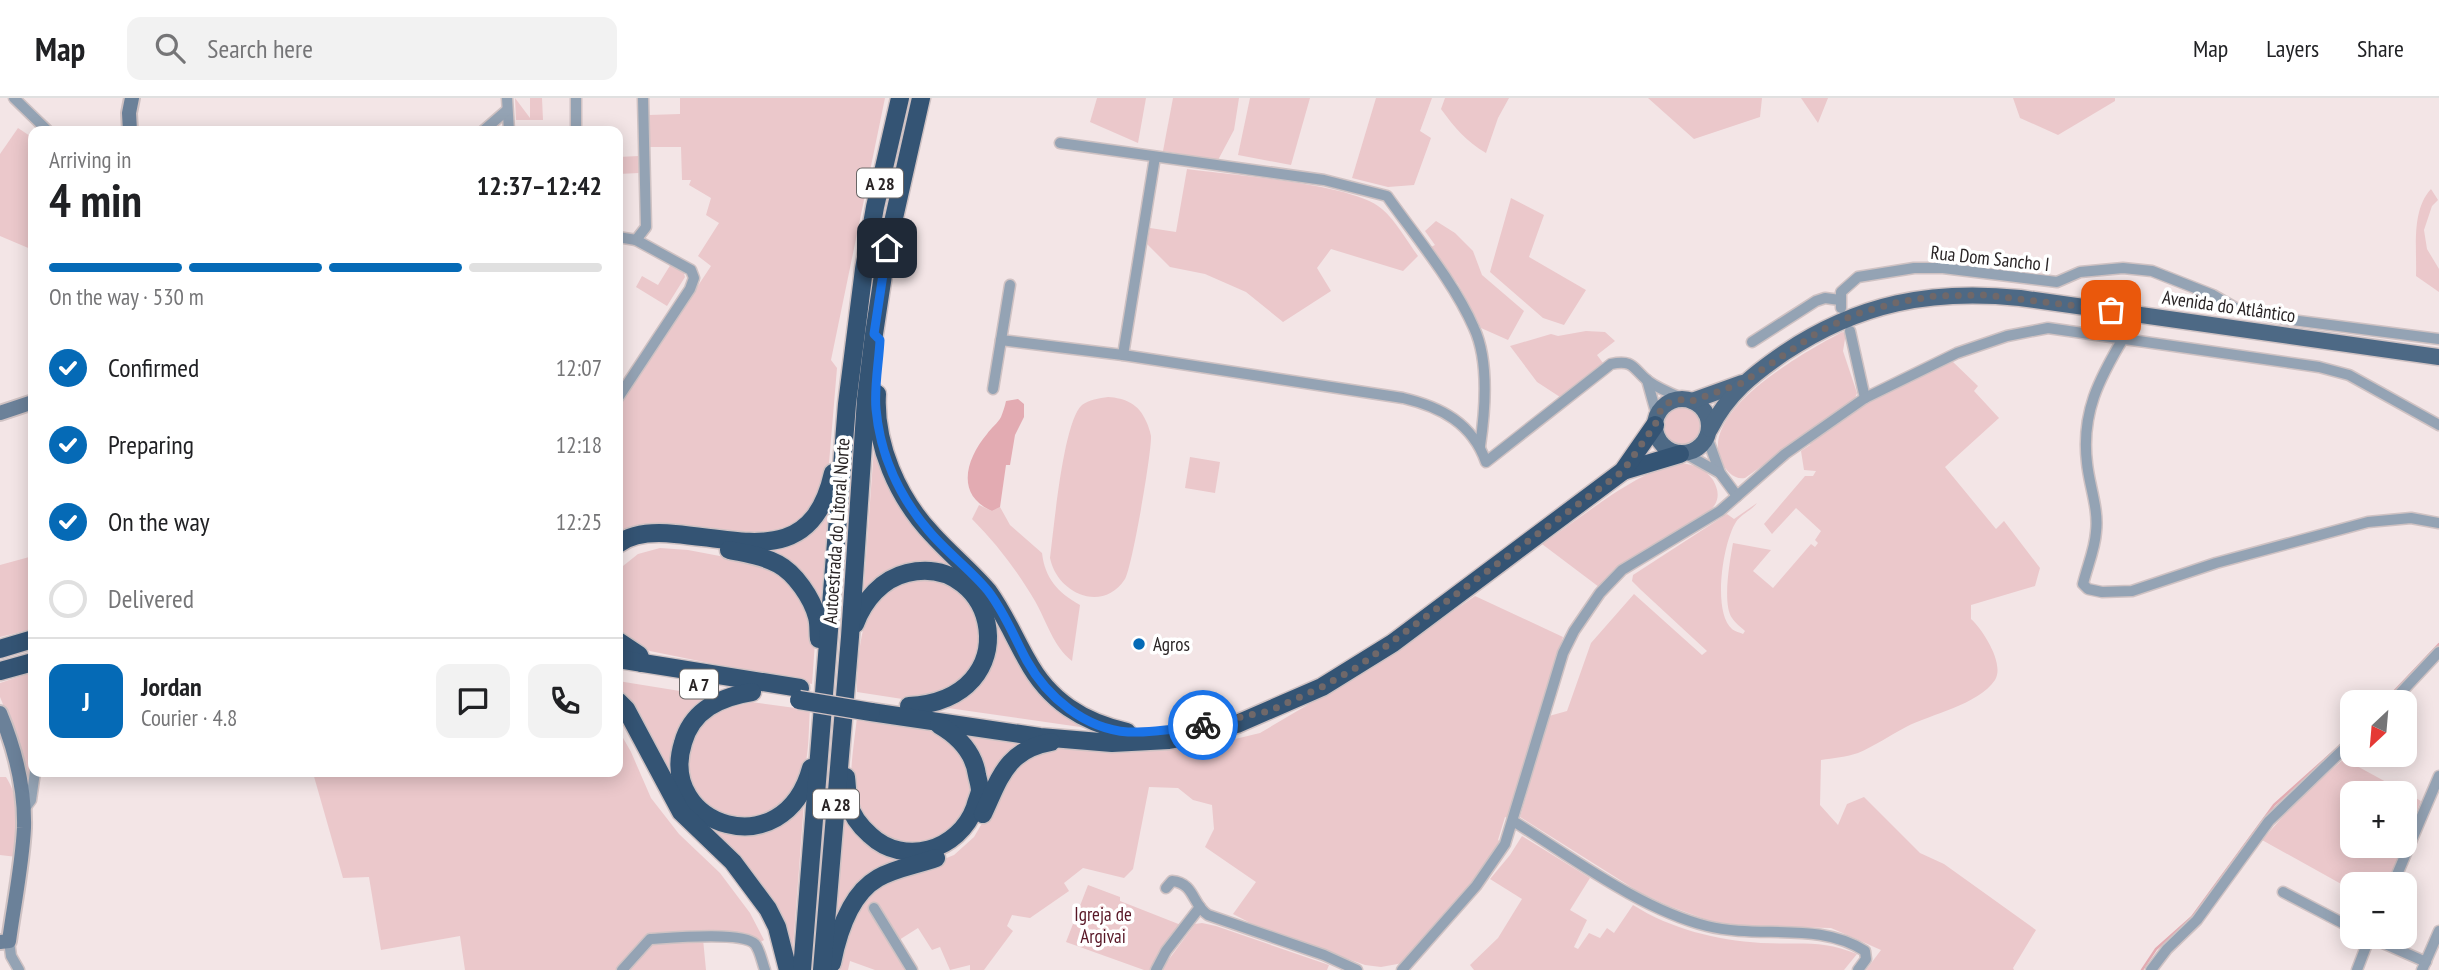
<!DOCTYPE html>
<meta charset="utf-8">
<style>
:root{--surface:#fff;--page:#f2f2f2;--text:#202124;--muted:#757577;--line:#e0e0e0;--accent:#056ab6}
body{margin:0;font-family:"PT Sans Narrow",sans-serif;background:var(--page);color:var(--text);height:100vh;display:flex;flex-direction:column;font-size:26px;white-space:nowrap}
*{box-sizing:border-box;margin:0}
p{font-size:23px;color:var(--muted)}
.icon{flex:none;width:38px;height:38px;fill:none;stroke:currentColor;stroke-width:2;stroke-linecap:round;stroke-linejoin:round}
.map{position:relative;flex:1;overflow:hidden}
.panel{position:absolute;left:28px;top:28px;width:595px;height:651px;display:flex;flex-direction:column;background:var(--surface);border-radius:14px;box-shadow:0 4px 18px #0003}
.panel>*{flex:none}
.needle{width:46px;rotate:206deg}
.controls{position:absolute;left:2340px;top:592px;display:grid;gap:14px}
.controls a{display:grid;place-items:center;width:77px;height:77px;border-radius:14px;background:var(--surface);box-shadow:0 4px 18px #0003;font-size:35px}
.pin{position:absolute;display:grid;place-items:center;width:60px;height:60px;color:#fff;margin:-30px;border-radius:14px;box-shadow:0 4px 10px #0006}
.courier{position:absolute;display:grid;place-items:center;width:70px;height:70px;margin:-35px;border:5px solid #1a73e8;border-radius:50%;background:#fff;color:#222;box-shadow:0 2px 9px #0007}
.overview em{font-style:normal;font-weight:600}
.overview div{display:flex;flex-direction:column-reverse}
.overview{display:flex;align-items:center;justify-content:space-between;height:119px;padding:0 21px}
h1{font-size:46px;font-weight:600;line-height:52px}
.bar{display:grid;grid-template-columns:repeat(4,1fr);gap:10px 7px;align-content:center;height:84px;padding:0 21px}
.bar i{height:9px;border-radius:5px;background:var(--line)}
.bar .current{background:var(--accent)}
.bar p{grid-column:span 4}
.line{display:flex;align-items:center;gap:18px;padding:0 21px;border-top:2px solid var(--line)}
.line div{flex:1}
.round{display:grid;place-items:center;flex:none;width:74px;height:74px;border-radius:14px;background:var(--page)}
ol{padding:0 21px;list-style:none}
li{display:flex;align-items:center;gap:21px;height:77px}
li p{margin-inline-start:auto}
li .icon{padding:7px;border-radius:50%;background:var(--accent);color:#fff;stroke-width:4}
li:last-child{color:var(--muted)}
li i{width:38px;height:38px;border:4px solid var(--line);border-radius:50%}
header{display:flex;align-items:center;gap:42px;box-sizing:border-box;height:98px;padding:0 35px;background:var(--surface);border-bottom:2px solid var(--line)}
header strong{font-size:33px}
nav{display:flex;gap:38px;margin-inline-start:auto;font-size:24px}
.search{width:490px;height:63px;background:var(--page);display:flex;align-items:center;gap:18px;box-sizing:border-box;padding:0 24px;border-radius:14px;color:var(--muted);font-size:26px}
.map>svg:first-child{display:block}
.green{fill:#ebc8cb}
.water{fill:#e3abb2}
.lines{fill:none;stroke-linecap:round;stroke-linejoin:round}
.stream{stroke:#e3abb2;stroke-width:2.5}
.street-casing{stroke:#cfc2c3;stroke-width:13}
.secondary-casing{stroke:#cfc2c3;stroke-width:18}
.primary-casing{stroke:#cfc2c3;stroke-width:19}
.highway-casing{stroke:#cfc2c3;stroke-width:21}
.street{stroke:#94a3b4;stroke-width:10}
.secondary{stroke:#6b8199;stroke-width:14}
.primary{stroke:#4d6985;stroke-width:16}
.highway{stroke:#345474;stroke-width:18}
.highway-bridge-casing{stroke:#cfc2c3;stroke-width:21;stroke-linecap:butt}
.highway-bridge{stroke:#345474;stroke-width:18}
.done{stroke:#706869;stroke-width:7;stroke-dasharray:0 12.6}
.route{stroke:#1a73e8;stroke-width:9}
.poi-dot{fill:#056ab6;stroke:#fff;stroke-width:2.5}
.labels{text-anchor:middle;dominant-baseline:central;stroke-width:7;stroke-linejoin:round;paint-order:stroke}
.shield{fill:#fff;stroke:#696666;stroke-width:2}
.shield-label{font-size:18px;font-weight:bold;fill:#292425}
.street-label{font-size:19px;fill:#292425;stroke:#fff}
.poi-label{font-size:19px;fill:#292425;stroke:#fff;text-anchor:start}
.park-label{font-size:19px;fill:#581726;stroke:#fff}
</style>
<header>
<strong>Map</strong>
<div class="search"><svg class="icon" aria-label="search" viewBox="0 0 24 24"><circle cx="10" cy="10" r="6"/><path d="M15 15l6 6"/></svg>Search here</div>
<nav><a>Map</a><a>Layers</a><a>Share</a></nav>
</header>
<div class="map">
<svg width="2439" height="872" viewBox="0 0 2439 872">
<rect width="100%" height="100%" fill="#f3e5e6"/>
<!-- green -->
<g class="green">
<path d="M 515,0 L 530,20 L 530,0 L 542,0 L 543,22 L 516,22 Z"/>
<path d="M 680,0 L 885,0 L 831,262 L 837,270 L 829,365 L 822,392 L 812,414 L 777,437 L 618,440 L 618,309 L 711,168 L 698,158 L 719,125 L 706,117 L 711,100 L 689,87 L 691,82 L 682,82 L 681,49 L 650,49 L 649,17 L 680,16 Z"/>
<path d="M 1097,0 L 1146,0 L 1138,45 L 1090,24 Z"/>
<path d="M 1173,0 L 1239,0 L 1234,32 L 1218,62 L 1163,53 Z"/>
<path d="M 1250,0 L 1310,0 L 1291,67 L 1238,57 Z"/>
<path d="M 1376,0 L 1432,0 L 1420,33 L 1431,40 L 1414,87 L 1388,89 L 1352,80 Z"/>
<path d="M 1445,0 L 1509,0 L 1498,20 L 1486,55 C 1467,44 1454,29 1441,11 Z"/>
<path d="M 1648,0 L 1762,0 L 1760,19 L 1694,41 Z"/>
<path d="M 1801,0 L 1828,0 L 1818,25 Z"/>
<path d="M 2013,0 L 2115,0 L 2115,3 L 2058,37 L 2020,20 Z"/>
<path d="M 18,30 L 33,40 L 33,152 L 0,138 L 0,56 Z"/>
<path d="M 639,58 L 639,75 L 618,76 L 618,59 Z"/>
<path d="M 1187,71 C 1229,77 1353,85 1382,111 C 1396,123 1407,143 1418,158 L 1403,173 L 1331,151 L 1317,170 L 1331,193 L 1283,224 L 1246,194 L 1205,176 L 1170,169 L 1147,146 L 1150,130 L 1176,134 Z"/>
<path d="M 2431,91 L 2438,102 L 2432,108 L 2424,132 L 2427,151 L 2439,171 L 2439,194 L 2416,178 C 2417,149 2411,113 2431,91 Z"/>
<path d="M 1511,100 L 1544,117 L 1529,159 L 1586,192 L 1564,227 L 1543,220 L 1490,174 Z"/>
<path d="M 1436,123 L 1455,135 L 1473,153 L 1482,177 L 1524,213 L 1508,242 L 1481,230 L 1458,186 L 1429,150 L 1435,147 L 1425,133 Z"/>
<path d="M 671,166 L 683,172 L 685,179 L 667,208 L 636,189 L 642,178 L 658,187 Z"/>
<path d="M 1586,233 L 1605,234 L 1615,243 L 1597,257 L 1603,265 L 1560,299 L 1537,284 L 1510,248 L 1551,236 L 1558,238 Z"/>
<path d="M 1842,234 L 1846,235 L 1843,253 L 1857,295 L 1854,303 L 1745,380 C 1734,382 1726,373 1721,363 C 1698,312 1807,253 1842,234 Z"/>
<path d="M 1952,263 L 1978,288 L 1974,293 L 1999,320 L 1945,369 L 1996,431 L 2004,423 L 2040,470 L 2035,488 L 1971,507 L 1971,521 C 1983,532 2005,566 1995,582 C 1978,607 1931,616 1906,629 C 1890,637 1875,648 1858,655 C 1847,659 1833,660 1821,662 L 1820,707 L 1838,727 L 1847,706 L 1864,699 L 1920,755 L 1944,766 L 2036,832 L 2013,870 L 2014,872 L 1866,872 L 1881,852 L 1831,830 L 1740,828 L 1710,823 L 1669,808 L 1639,794 L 1520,719 L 1549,618 L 1567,613 L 1591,545 L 1634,496 L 1702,557 L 1707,553 L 1641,492 L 1632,483 L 1633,477 L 1727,416 L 1734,421 L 1757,405 C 1751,413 1741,416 1736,424 C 1723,444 1712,514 1732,531 C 1734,533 1741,535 1743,536 L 1745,533 C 1741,529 1735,525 1732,520 C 1722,506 1730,462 1733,445 L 1771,452 L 1753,473 L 1773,490 L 1811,446 L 1815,449 L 1818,445 L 1815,442 L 1821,433 L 1796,410 L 1772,436 L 1764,426 L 1805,378 L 1813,378 L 1816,373 L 1804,372 L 1801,353 L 1810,347 L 1811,343 L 1866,306 Z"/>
<path d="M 1108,299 C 1125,300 1139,306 1146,323 C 1148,327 1150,333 1151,338 C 1152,353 1132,470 1125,481 C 1102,516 1057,495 1050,460 C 1054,430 1063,324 1082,307 C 1089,302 1099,300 1108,299 Z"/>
<circle cx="1682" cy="329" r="21"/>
<path d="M 875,336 L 893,390 L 974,484 L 1030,577 L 1101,632 L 941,609 L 972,589 L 987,511 L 930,470 L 863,500 Z"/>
<path d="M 1190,359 L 1220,364 L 1215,395 L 1185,390 Z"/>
<path d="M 1681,365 C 1694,367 1705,370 1713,382 C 1718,391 1720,399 1714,408 C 1701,427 1639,454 1617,469 C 1610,474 1604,483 1599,489 L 1542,446 C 1580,421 1638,371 1681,365 Z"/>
<path d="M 979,407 L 992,413 L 1000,409 L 1010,427 L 1042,455 C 1045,480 1057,494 1080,507 L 1072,563 C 1053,548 1047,524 1035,503 C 1018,474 997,446 972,421 Z"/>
<path d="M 829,409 L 820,513 L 765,452 L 782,448 Z"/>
<path d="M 660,450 L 688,452 L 762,466 L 785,480 L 802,501 L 812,523 L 815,544 L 812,586 L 650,553 L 626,543 L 618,533 L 618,472 L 638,456 Z"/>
<path d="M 33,458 L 33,531 L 0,539 L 0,467 Z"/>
<path d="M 921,481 L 948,486 L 970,504 L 981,527 L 981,549 L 973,571 L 957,588 L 909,602 L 857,594 C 858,560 859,497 899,485 C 906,483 914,482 921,481 Z"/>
<path d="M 1475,498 L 1563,539 L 1516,695 L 1512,721 L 1505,719 L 1498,742 L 1503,745 L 1419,849 L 1403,865 L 1381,869 L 1365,867 L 1260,830 L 1233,816 L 1256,784 L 1205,749 L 1214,731 L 1212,707 L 1193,702 L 1178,690 L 1149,689 L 1133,771 L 1124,780 L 1083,770 L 1064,785 L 1069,793 L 1030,820 L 1012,817 L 1007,828 L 1013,833 L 984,872 L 970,872 L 970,867 L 950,872 L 940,849 L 932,852 L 918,830 L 899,842 L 908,872 L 875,872 L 850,863 L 848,872 L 840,872 L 846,837 L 859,808 L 867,798 L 892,782 L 954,757 L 974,739 L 1016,667 L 1047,650 L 1087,651 L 1210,647 L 1260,635 L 1372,569 Z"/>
<path d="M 33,574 L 33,662 L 29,693 L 15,636 L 0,599 L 0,585 Z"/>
<path d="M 618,583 L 717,599 L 697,613 L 676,683 L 720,732 L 742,737 L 768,734 L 788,723 L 804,705 L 792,863 L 618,598 Z"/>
<path d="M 752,604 L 810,612 C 808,636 810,664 799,686 C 783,718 745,735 713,714 C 709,712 705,706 702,703 C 675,673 688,630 721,613 C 730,608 742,607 752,604 Z"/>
<path d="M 857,619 C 887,625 924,625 950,643 C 961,651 968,666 970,679 C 982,758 873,774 852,699 C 848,682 855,639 857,619 Z"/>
<path d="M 618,631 L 631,654 L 651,700 L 679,736 L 720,775 L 750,815 L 764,842 L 759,845 L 703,841 L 706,872 L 465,872 L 460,838 L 381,852 L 369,779 L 343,780 L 313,675 L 247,674 L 618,674 Z"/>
<path d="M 955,634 L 1028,647 L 982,698 Z"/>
<path d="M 2344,661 L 2421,703 L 2405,743 L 2404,695 L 2352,695 L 2352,747 L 2403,747 L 2387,786 L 2352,786 L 2352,792 L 2262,742 L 2303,696 Z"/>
<path d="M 0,679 L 6,679 C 21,702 19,732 17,759 L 0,757 Z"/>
<path d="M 844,712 L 905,761 L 835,830 Z"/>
<path d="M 1522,738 L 1590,780 L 1570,812 L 1587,822 L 1574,849 L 1578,851 L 1589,835 L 1600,840 L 1607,830 L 1614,835 L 1633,807 C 1671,831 1716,842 1761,845 C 1797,847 1822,841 1857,856 L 1844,872 L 1474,872 L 1470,867 L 1498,840 L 1522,801 L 1490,781 L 1510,757 Z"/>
<path d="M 1088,787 L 1120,799 L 1120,803 L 1181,827 L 1153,872 L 1144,872 L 1066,844 Z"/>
<path d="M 1202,825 L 1216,828 L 1329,867 L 1327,872 L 1161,872 L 1195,826 Z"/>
</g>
<!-- water -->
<path class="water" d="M 1018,301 L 1024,306 L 1024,319 L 1015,337 L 1010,367 L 1006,367 L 1000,409 L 992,413 C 955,397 966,361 987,336 C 991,330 998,325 1001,319 C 1003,314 1005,308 1006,303 Z"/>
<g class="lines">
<!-- stream -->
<g class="stream">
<path d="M 2384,604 L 2439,546"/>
<path d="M 2142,872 L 2156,851 L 2192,819 L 2274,707 L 2352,637"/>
</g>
<!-- street casing -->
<g class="street-casing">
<g id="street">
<path d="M 14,0 L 48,33"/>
<path d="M 507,0 L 509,33"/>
<path d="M 576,0 L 576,33"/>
<path d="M 483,33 L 506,13"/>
<path d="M 1060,45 L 1324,82 L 1387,98 C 1416,139 1454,184 1474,230 C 1489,262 1485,314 1480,348"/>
<path d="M 618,139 L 636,142 L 691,172 L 694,180 L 690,191 L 618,300"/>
<path d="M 636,142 L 646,129 L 643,0"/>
<path d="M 1841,210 L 1841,194 L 1858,179 L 1914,170 L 1943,170 L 2057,184 L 2080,174 L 2123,170 L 2152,173 L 2213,197 L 2239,212 L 2284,221 L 2439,241"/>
<path d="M 1850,233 L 1865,300"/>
<path d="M 2124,239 C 2099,281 2081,315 2087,365 C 2089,387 2099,411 2096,434 C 2095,451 2087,469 2083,486 L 2088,491 L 2102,494 L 2132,493 L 2216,465 L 2368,424 L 2411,420 L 2439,425"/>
<path d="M 1001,242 L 1123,257 L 1403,300 C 1441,309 1472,325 1486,364 L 1611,266 C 1634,261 1633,271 1648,283 C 1659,291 1672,296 1684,301"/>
<path d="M 1752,244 L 1816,203 L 1825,200 L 1840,202"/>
<path d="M 1123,257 L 1155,59"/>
<path d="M 1647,282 L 1657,318"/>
<path d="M 993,291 L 1010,187"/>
<path d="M 1707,339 L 1720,375 L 1737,398"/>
<path d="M 1686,356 L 1720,375"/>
<path d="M 2392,604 L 2439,554"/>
<path d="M 23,713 L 31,702 L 35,674"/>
<path d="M 1513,723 C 1573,760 1640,811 1707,828 C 1759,841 1819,823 1865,853 L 1866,861 L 1858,872"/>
<path d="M 2393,786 L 2439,678"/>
<path d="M 1166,790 L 1172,783 C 1195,785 1192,807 1208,817 L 1324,857 L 1357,872"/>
<path d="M 2283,794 L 2352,830"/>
<path d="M 874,810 L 912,872"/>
<path d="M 2367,838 L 2426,864"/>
<path d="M 9,843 L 11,858 L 19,872"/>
<path d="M 622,872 L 650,841 C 668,840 743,833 755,846 C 760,852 762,864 765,872"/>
<path d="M 1156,872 L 1166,853 L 1200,809"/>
<path d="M 1402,872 L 1476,788 L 1505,746 L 1563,555 L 1574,533 L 1600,495 L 1622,472 L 1720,413 L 1785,356 L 1865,300 L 1957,255 L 2007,238 L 2048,230 L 2319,269 L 2349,277 L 2439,327"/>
<path d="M 2151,872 L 2167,851 L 2197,822 L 2269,723 L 2352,643"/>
<path d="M 2357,872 L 2370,838"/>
<path d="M 2422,872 L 2439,833"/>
</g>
</g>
<!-- secondary casing -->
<g class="secondary-casing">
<g id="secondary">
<path d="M 130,33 L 129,15 L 132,0"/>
<path d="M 0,315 L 33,304"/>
<path d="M 0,615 C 15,651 25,691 24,730 C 22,768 14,806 9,843 L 0,844"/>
</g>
</g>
<!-- primary casing -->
<g class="primary-casing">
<g id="primary">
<circle cx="1682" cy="328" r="27"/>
<path d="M 1692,303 L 1742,285"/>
<path d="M 1710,331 C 1728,296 1752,277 1784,255 C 1859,205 1931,191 2020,200 L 2439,259"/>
</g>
</g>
<!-- highway casing -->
<g class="highway-casing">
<g id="highway">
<path d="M 877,296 C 874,346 898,400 932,436 C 950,456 971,473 988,493 C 1004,515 1014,539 1027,562 C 1049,603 1083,624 1127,634"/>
<path d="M 1623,373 L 1680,356"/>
<path d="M 618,446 C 634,434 656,434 675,436 C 746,442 812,468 833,375"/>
<path d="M 729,452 C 745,455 763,458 778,466 C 795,475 812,500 817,519 C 819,526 818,534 819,541"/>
<path d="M 855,526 C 864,502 882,481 907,475 C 998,454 1030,601 909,608"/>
<path d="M 618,543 L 639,557 L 642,565"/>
<path d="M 0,551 L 33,541"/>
<path d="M 618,561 L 800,590"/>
<path d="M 0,573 L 33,564"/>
<path d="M 752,594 C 720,599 692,612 683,645 C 657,728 784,770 811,670"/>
<path d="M 618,603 L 626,611 L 681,714 L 733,764 L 768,811 L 777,829 L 788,872"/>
<path d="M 871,614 L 1040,639 L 1112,645 L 1169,642 L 1204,636 L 1237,626 L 1322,589 L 1393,545 L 1623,373 L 1655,327"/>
<path d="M 846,679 C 847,687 847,697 849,706 C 852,718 861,729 870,737 C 904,769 959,753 975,709 C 976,704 979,698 980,693 C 980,688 978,682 977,677 C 974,655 958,638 939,627"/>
<path d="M 983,716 C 1000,680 1006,652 1051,644"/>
<path d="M 832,865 C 838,835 850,796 878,780 C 895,770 917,767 936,760"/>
<path d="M 802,872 L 847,306 L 864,171 L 875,109 L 900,0"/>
<path d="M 822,872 L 850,539 L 866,301 L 874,236 L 887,151 L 921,0"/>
</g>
</g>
<!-- street -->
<use href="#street" class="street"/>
<!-- secondary -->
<use href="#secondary" class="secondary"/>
<!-- primary -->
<use href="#primary" class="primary"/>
<!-- highway -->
<use href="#highway" class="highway"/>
<!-- highway-bridge casing -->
<g class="highway-bridge-casing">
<path id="highway-bridge" d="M 799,602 L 871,614"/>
</g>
<!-- highway-bridge -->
<use href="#highway-bridge" class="highway-bridge"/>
</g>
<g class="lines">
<!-- done -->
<path class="done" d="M 1203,627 L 1269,613 L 1322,589 L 1359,568 L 1623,373 L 1655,327 L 1661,311 L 1668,305 L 1684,301 L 1692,303 L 1742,285 L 1820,233 L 1856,216 L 1895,205 L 1934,198 L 1986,197 L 2111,212"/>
<!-- route -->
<path class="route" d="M 887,150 L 874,236 L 880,242 C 879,264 874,289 876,311 C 880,356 899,398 928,432 C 946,454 970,471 988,493 C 1005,515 1014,539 1027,563 C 1047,599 1085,631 1128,634 C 1152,635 1179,630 1203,627"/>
</g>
<!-- markers -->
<circle class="poi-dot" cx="1139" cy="546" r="7"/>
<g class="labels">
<!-- shield labels -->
<g class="shield">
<rect x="857" y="70.5" width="46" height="29" rx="5"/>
<rect x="680" y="571.5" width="38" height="29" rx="5"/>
<rect x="813" y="691.5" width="46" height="29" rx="5"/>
</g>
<g class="shield-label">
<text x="880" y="85">A 28</text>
<text x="699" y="586">A 7</text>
<text x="836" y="706">A 28</text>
</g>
<!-- street labels -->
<g class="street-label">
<text transform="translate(1990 160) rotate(6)">Rua Dom Sancho I</text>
<text transform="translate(2229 208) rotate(8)">Avenida do Atlântico</text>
<text transform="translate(836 433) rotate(-86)">Autoestrada do Litoral Norte</text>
</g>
<!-- poi labels -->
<g class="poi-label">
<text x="1153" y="546">Agros</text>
</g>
<!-- park labels -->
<g class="park-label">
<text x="1103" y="816">Igreja de<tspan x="1103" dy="22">Argivai</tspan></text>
</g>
</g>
</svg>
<div class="controls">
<a><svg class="needle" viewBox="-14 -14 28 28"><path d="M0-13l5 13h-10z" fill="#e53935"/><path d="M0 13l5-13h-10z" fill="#757577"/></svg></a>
<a>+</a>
<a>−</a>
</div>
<div class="pin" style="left:2111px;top:212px;background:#ea580c"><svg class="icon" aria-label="bag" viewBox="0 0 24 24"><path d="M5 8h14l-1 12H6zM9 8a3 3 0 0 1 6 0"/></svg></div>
<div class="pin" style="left:887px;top:150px;background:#1f2937"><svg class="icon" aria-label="home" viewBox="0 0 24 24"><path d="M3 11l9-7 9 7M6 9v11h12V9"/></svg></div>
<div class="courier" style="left:1203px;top:627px"><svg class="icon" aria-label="bike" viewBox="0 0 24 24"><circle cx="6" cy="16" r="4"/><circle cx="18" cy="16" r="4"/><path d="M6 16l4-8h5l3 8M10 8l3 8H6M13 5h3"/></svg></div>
<section class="panel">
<div class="overview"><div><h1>4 min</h1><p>Arriving in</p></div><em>12:37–12:42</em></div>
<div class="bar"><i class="current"></i><i class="current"></i><i class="current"></i><i></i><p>On the way · 530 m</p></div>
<ol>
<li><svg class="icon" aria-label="check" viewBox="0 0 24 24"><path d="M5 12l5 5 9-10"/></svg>Confirmed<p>12:07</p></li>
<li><svg class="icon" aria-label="check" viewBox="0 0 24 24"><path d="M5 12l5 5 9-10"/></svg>Preparing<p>12:18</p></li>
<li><svg class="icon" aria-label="check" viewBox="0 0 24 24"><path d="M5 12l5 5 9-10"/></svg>On the way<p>12:25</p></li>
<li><i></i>Delivered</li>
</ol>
<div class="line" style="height:126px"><b class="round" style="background:var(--accent);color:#fff">J</b><div><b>Jordan</b><p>Courier · 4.8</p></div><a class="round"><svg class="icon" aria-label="chat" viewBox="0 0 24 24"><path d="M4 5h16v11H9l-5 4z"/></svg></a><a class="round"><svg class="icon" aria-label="phone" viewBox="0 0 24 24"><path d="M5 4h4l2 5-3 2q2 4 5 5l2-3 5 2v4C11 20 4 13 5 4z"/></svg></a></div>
</section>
</div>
